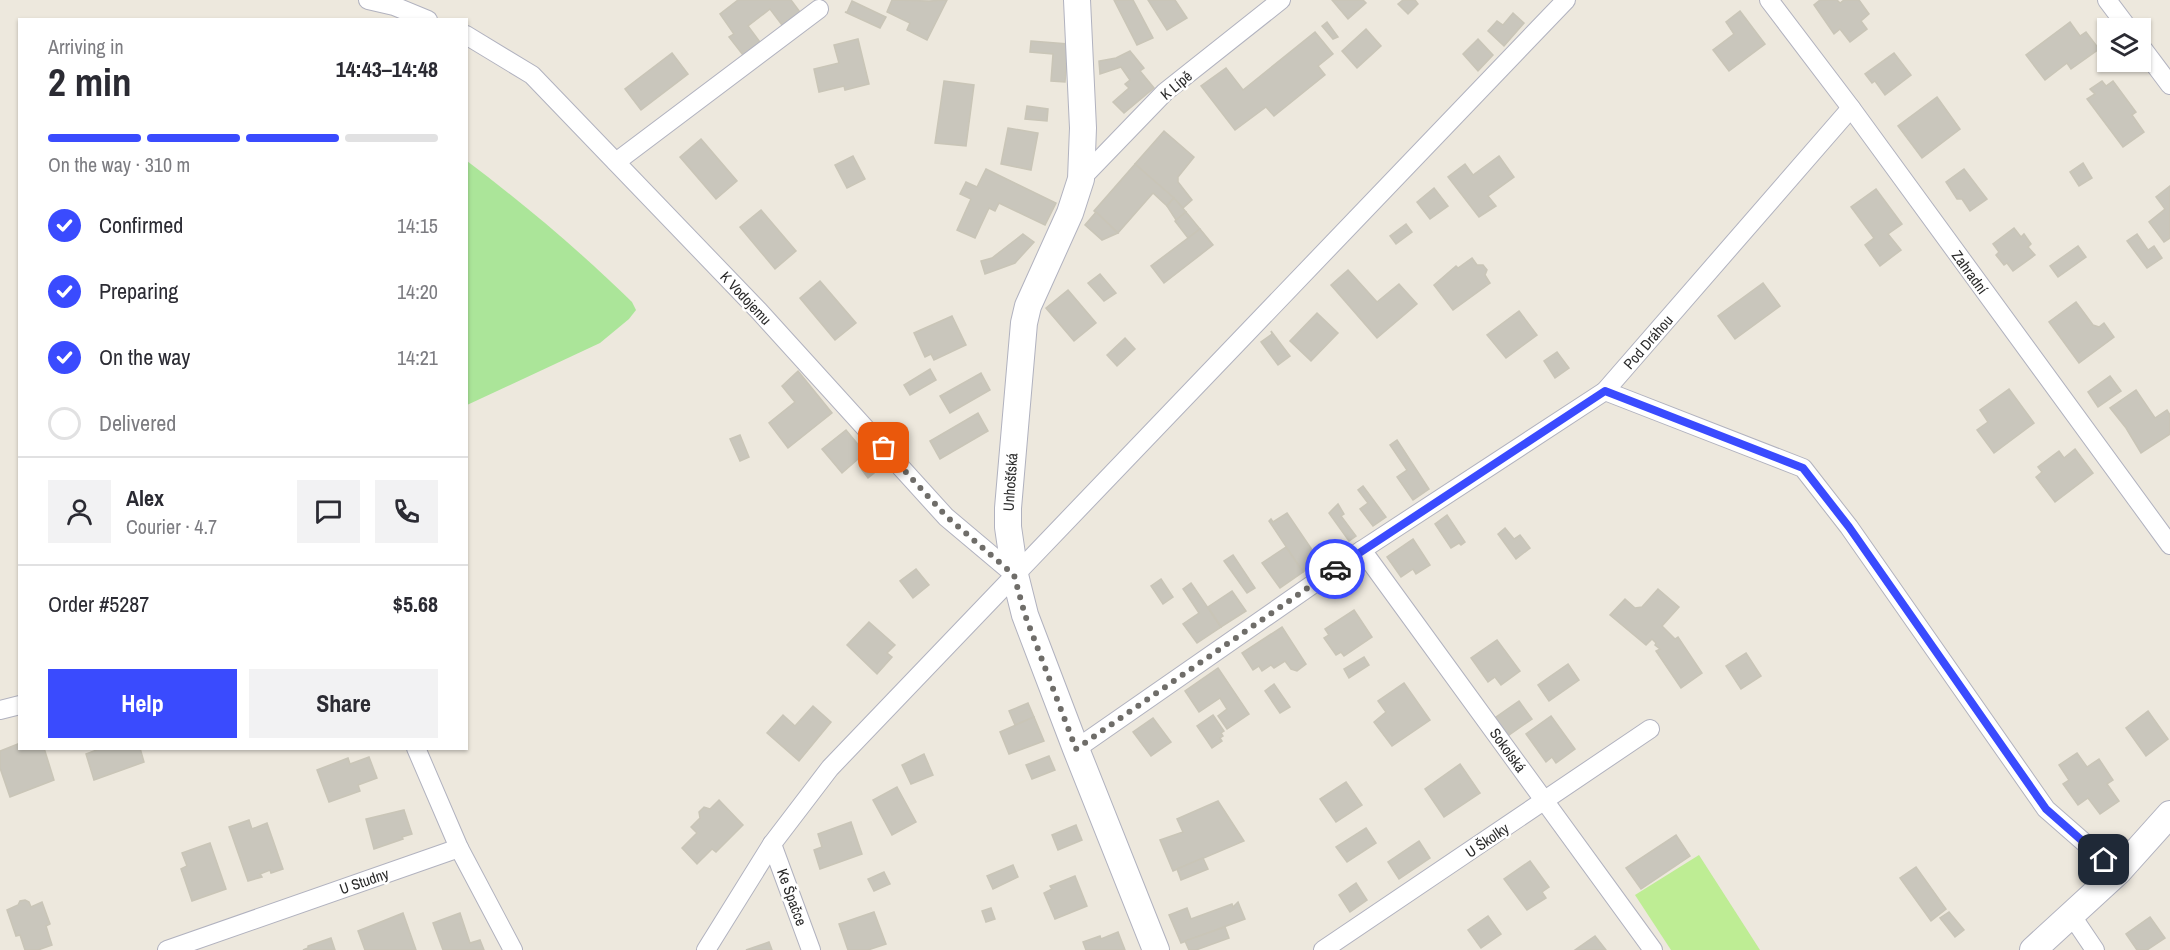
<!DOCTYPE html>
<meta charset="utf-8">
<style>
:root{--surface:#fff;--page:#f2f2f3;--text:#2b2b33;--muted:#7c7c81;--line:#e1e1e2;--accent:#3a4bfe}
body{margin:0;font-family:"Archivo Narrow",sans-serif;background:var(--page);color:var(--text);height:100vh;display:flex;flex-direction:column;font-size:22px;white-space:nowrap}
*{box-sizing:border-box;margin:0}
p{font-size:20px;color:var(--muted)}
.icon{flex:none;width:33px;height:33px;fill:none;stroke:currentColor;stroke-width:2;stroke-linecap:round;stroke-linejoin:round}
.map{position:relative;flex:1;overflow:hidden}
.side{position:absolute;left:18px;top:18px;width:450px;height:732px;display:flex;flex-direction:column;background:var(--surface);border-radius:0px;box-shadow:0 2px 4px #0004}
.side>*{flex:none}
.buttons{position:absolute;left:2097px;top:18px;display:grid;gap:12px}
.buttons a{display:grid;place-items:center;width:54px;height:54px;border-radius:0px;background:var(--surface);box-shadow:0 2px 4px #0004;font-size:30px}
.pin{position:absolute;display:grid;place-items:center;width:51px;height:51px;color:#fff;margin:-26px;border-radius:12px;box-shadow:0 3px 9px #0006}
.courier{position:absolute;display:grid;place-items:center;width:60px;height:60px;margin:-30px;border:4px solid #3a4bfe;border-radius:50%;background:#fff;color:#222;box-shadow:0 2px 8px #0007}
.head em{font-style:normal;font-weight:700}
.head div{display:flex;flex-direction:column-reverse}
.head{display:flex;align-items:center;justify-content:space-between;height:102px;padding:0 30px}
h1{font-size:39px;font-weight:700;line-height:45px}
.bar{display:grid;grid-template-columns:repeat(4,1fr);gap:9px 6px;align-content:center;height:72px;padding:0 30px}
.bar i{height:8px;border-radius:4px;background:var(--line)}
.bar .active{background:var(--accent)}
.bar p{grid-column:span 4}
.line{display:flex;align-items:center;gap:15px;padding:0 30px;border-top:2px solid var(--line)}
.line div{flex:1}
.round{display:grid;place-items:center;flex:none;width:63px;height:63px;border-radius:0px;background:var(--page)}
ol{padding:0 30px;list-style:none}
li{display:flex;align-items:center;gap:18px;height:66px}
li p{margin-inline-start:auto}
li .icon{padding:6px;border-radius:50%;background:var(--accent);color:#fff;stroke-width:4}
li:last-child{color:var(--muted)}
li i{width:33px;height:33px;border:3px solid var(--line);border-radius:50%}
.action{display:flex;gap:12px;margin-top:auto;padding:12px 30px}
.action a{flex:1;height:69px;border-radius:0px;background:var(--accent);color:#fff;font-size:24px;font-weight:700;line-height:69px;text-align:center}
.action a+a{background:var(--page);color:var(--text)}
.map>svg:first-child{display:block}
.green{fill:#abe599}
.pitch{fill:#beed94}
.building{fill:#c9c6bc;stroke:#c9c5b7;stroke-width:1.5}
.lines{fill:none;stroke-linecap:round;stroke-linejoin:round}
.street-casing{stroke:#b1b2bf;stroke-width:20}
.secondary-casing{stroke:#b1b2bf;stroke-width:28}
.street{stroke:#fff;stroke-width:18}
.secondary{stroke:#fff;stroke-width:26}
.done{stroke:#6f6d69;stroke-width:6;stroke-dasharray:0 10.8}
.route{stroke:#3a4bfe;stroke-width:8}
.labels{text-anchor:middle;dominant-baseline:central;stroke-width:5;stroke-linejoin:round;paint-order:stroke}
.street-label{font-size:15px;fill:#2b2b2b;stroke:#fff}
</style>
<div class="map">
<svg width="2170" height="950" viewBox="0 0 2170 950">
<rect width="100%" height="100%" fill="#ede8dd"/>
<!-- green -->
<path class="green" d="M 467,161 C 525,205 580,251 632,302 L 636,310 L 629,319 L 600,343 L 467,405 Z"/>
<!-- pitch -->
<path class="pitch" d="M 1699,855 L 1760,950 L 1671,950 L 1635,895 Z"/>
<!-- building -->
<g class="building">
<path d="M 738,0 L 791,0 L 800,12 L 782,25 L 770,9 L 748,26 L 760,42 L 743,55 L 729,37 L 734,34 L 720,14 Z"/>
<path d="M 892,0 L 929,1 L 947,0 L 927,40 L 907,30 L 910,23 L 887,12 Z"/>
<path d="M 1114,0 L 1133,0 L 1153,38 L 1137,45 Z"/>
<path d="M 1148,0 L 1175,0 L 1187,18 L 1167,30 Z"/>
<path d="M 1332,0 L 1363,0 L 1366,3 L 1348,19 Z"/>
<path d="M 1403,0 L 1415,0 L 1418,4 L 1408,14 L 1398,4 Z"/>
<path d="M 1820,0 L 1837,0 L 1840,3 L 1844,0 L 1859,0 L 1869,14 L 1861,21 L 1867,29 L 1850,42 L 1840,29 L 1834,34 L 1814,5 Z"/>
<path d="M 852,1 L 886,17 L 880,28 L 845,12 L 847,12 Z"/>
<path d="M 1740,11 L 1765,44 L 1729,71 L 1713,50 L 1734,34 L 1726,22 Z"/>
<path d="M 1513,13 L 1524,23 L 1504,46 L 1488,31 L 1497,21 L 1503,25 Z"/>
<path d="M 1327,22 L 1338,37 L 1333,39 L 1322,26 Z"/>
<path d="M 2070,22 L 2080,36 L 2086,32 L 2099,49 L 2071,69 L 2067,63 L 2045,80 L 2026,55 Z"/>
<path d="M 1366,29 L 1381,46 L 1357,68 L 1342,51 Z"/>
<path d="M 1315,32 L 1333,54 L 1318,66 L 1325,75 L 1274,116 L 1266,107 L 1235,130 L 1201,86 L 1226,68 L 1243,90 Z"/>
<path d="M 858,39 L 869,84 L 845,90 L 844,86 L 819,92 L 814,69 L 839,63 L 834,45 Z"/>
<path d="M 1478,39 L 1493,55 L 1478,71 L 1463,54 Z"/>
<path d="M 1031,41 L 1068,44 L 1065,82 L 1051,81 L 1053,54 L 1030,52 Z"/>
<path d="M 1130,51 L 1144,68 L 1140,71 L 1154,88 L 1124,113 L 1113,102 L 1129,88 L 1125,84 L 1130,80 L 1121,67 L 1100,74 L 1099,61 L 1116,58 Z"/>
<path d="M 672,53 L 688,74 L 641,110 L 625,89 Z"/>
<path d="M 1894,53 L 1911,75 L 1885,95 L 1875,81 L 1872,83 L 1865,74 Z"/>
<path d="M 944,81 L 974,85 L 966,146 L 935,143 Z"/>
<path d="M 2102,81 L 2106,86 L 2113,81 L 2136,112 L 2132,115 L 2144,132 L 2123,147 L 2087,99 L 2095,94 L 2090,89 Z"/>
<path d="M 1937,97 L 1960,129 L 1922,158 L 1898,126 Z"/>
<path d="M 1027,106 L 1048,109 L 1047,121 L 1025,119 Z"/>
<path d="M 1008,128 L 1038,133 L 1031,170 L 1001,164 Z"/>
<path d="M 1164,131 L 1194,157 L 1178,177 L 1178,182 L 1192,200 L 1183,208 L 1135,164 Z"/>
<path d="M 701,139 L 737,181 L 716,199 L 680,157 Z"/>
<path d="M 853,156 L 865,179 L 847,188 L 835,165 Z"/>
<path d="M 1499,156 L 1514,177 L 1488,196 L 1496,206 L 1479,217 L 1448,177 L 1465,164 L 1473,175 Z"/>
<path d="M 2083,163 L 2092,178 L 2079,186 L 2070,172 Z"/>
<path d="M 1135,164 L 1174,198 L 1167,206 L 1153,193 L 1118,233 L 1094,211 Z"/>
<path d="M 986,169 L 1056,203 L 1045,225 L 999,203 L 995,211 L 989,208 L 975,238 L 957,230 L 971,199 L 960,194 L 966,182 L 977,187 Z"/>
<path d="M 1964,169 L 1987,199 L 1970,211 L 1962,199 L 1957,199 L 1946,182 Z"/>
<path d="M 2170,186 L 2170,238 L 2164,242 L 2149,222 L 2165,209 L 2156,197 Z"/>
<path d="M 1434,188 L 1448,206 L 1430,219 L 1417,202 Z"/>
<path d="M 1876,189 L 1902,224 L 1888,234 L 1901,250 L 1880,266 L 1865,245 L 1874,238 L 1851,207 Z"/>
<path d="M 1174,198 L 1186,212 L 1176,220 L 1167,206 Z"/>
<path d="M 761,210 L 796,251 L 775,269 L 740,227 Z"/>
<path d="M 1096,212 L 1118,233 L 1102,240 L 1085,225 Z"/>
<path d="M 1186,212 L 1200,229 L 1188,238 L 1175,221 Z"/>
<path d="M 1406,224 L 1412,232 L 1396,244 L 1390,236 Z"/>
<path d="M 2014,228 L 2021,237 L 2024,234 L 2031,244 L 2028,247 L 2035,255 L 2013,271 L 2007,263 L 2004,265 L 1996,255 L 1999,252 L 1993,244 Z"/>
<path d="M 1200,229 L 1213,245 L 1164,283 L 1151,266 Z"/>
<path d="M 1023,234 L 1034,242 L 1015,263 L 985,274 L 981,261 L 992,258 Z"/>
<path d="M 2137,234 L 2148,250 L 2154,246 L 2162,258 L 2147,268 L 2127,241 Z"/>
<path d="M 2078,246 L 2086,257 L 2058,277 L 2050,266 Z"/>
<path d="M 1472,258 L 1477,265 L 1483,265 L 1487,270 L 1485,275 L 1490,283 L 1453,310 L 1434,285 L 1456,266 L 1458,268 Z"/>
<path d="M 1348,270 L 1377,302 L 1399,284 L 1417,304 L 1377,338 L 1331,285 Z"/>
<path d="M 1100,274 L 1116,293 L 1104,301 L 1088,283 Z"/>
<path d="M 820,281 L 856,323 L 835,340 L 800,298 Z"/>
<path d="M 1763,283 L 1780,306 L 1735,339 L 1718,316 Z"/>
<path d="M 1068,290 L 1096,323 L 1074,341 L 1046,308 Z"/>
<path d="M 2076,302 L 2093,325 L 2099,327 L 2104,323 L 2114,337 L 2079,363 L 2049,322 Z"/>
<path d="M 1519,311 L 1537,335 L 1506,358 L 1487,335 Z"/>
<path d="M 1317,313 L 1338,333 L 1311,361 L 1290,341 Z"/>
<path d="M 952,316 L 966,345 L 934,360 L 931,354 L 925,357 L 914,333 Z"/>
<path d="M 1271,331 L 1290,356 L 1278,365 L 1261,342 L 1272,334 Z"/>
<path d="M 1125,338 L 1135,349 L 1117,366 L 1107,355 Z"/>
<path d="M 1557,352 L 1569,368 L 1555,378 L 1544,361 Z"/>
<path d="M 930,369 L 936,380 L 910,395 L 904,385 Z"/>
<path d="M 798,371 L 832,413 L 788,448 L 769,423 L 795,402 L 782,386 Z"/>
<path d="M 981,373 L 990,390 L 950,413 L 940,396 Z"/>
<path d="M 2110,376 L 2121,391 L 2098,407 L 2088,392 Z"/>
<path d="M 2009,389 L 2034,423 L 1994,453 L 1977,430 L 1988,422 L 1980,410 Z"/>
<path d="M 2136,390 L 2155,418 L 2167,410 L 2170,415 L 2170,434 L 2141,453 L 2126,428 L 2110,408 Z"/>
<path d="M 978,413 L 988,431 L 940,459 L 930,441 Z"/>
<path d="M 846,430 L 865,453 L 842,473 L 822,449 Z"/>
<path d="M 740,435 L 749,457 L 740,461 L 730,439 Z"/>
<path d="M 1397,440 L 1429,489 L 1413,500 L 1397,477 L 1407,470 L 1390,445 Z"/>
<path d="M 2075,449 L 2093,473 L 2055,502 L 2036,477 L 2042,472 L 2038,467 L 2059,451 L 2064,458 Z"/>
<path d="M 877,458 L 884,465 L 868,478 L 862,470 Z"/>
<path d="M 1363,486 L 1386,517 L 1373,526 L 1360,509 L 1368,503 L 1358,490 Z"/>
<path d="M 1338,504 L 1344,514 L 1341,516 L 1356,536 L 1349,541 L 1329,513 Z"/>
<path d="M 1287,513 L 1319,560 L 1303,572 L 1269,521 L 1271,519 L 1273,522 Z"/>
<path d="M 1447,515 L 1465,542 L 1461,545 L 1459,543 L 1451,548 L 1435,524 Z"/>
<path d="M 1505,528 L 1514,539 L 1520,535 L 1530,548 L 1516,559 L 1498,534 Z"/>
<path d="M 1413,539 L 1430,565 L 1416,574 L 1413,569 L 1401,577 L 1387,557 Z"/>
<path d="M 1286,547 L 1303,572 L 1280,588 L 1262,563 Z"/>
<path d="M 1233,555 L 1255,588 L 1247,593 L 1224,561 Z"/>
<path d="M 916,569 L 929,585 L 913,598 L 900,581 Z"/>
<path d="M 1161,579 L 1173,597 L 1163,604 L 1151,586 Z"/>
<path d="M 1191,583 L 1221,627 L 1197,643 L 1183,624 L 1199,613 L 1183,589 Z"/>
<path d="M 1658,589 L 1679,607 L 1662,626 L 1675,639 L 1678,637 L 1702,673 L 1681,688 L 1656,651 L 1660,649 L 1655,645 L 1656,643 L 1652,639 L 1646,645 L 1610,615 L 1625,599 L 1635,608 L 1642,607 Z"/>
<path d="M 1232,591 L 1246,611 L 1221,627 L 1208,607 Z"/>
<path d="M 1354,610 L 1372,637 L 1344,656 L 1341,652 L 1336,655 L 1324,638 L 1329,635 L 1325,629 Z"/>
<path d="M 869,622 L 895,645 L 887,653 L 892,657 L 877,674 L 847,645 Z"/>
<path d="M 1282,627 L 1306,664 L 1297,671 L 1291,669 L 1285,661 L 1274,668 L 1271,665 L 1262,671 L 1259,666 L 1253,670 L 1242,653 Z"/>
<path d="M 1497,640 L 1520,671 L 1501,685 L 1495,677 L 1488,682 L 1471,658 Z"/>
<path d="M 1746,653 L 1761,676 L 1741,689 L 1726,666 Z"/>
<path d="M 1364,657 L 1369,665 L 1349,678 L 1344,669 Z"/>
<path d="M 1568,664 L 1579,680 L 1549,701 L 1538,685 Z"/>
<path d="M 1218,668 L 1249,714 L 1227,729 L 1218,716 L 1227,709 L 1220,698 L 1199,712 L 1185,691 Z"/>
<path d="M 1404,683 L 1430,720 L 1392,746 L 1374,722 L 1386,712 L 1378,701 Z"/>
<path d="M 1274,684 L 1290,707 L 1280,713 L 1265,691 Z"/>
<path d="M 1519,701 L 1532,719 L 1502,740 L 1489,722 Z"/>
<path d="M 1028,703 L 1034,717 L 1015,725 L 1009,711 Z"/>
<path d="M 813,706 L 831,722 L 799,761 L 767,733 L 783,715 L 795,726 Z"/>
<path d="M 2148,711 L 2168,739 L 2146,756 L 2126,728 Z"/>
<path d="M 1213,715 L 1224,731 L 1221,733 L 1223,736 L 1220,738 L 1222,741 L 1212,748 L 1197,726 Z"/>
<path d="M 1551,716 L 1575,749 L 1556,763 L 1552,757 L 1546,762 L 1526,734 Z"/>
<path d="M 1034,717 L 1044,741 L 1009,754 L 1000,732 Z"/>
<path d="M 1153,718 L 1171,742 L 1151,756 L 1133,732 Z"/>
<path d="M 20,743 L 20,748 L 44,748 L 54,780 L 10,797 L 0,768 L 0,751 Z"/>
<path d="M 102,748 L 140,748 L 144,762 L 94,780 L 86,754 Z"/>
<path d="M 2077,753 L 2087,767 L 2099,759 L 2113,780 L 2107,784 L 2119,801 L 2100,814 L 2088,798 L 2078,805 L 2063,784 L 2069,780 L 2059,765 Z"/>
<path d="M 924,754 L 933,775 L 911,784 L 902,765 Z"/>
<path d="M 1049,756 L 1055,770 L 1032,779 L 1026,765 Z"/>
<path d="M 369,757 L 377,778 L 358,785 L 360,791 L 329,802 L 317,770 L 348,758 L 350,764 Z"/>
<path d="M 1460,764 L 1480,793 L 1444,817 L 1425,789 Z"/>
<path d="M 1346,782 L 1362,805 L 1336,822 L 1320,799 Z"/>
<path d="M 897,787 L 916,822 L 892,835 L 873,800 Z"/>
<path d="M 719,800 L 743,825 L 716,852 L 712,849 L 697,864 L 682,848 L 697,833 L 691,827 L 700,818 L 699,812 L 704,807 L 710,809 Z"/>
<path d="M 1218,801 L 1244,841 L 1173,871 L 1160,840 L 1183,832 L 1177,819 Z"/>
<path d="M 404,810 L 412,834 L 402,837 L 403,839 L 374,849 L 366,819 Z"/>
<path d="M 249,820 L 252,829 L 267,823 L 283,869 L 271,873 L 270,870 L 260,874 L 262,877 L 248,881 L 229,827 Z"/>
<path d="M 851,822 L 862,854 L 820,869 L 814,850 L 822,847 L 818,834 Z"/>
<path d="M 1076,825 L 1082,840 L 1058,850 L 1052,835 Z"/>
<path d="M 1366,828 L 1376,843 L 1347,862 L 1336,847 Z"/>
<path d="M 1676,835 L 1690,856 L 1641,889 L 1626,868 Z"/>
<path d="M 1419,841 L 1430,858 L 1399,879 L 1388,862 Z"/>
<path d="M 210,843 L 226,889 L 192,901 L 181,869 L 187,866 L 182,853 Z"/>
<path d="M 1203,858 L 1208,869 L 1181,880 L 1177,869 Z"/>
<path d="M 1530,861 L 1549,887 L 1542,892 L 1546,898 L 1527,910 L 1504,879 Z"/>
<path d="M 1013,865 L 1018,877 L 993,889 L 987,876 Z"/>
<path d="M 1916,867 L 1946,909 L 1931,921 L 1900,878 Z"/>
<path d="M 884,872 L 890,884 L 874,891 L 868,879 Z"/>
<path d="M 1075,876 L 1087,906 L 1055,919 L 1044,893 L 1052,889 L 1050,886 Z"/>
<path d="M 1356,883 L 1367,900 L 1350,912 L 1339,895 Z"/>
<path d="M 25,900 L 29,902 L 31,907 L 42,902 L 50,924 L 46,926 L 52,945 L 38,950 L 25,950 L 20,935 L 16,936 L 7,910 L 18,905 L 20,901 Z"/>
<path d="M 1238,902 L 1245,919 L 1181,943 L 1169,915 L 1187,908 L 1191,919 L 1232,904 L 1233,907 Z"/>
<path d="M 991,908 L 995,919 L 986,922 L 982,911 Z"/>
<path d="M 874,912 L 886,944 L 868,950 L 848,950 L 839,924 Z"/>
<path d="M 1949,912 L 1964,930 L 1955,937 L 1940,918 Z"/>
<path d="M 403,913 L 416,950 L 365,950 L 358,931 Z"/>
<path d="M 460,913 L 470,943 L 480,940 L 484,950 L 443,950 L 433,923 Z"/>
<path d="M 1488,916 L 1501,934 L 1481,948 L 1468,930 Z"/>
<path d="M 2150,917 L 2165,938 L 2147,950 L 2137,950 L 2126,934 Z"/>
<path d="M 1225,927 L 1229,938 L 1196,950 L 1189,950 L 1185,941 Z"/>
<path d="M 1118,932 L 1125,950 L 1086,950 L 1083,942 L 1100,936 L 1101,939 Z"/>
<path d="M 1595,936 L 1606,950 L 1575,950 Z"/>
<path d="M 331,938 L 335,950 L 303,950 L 308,948 L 308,946 Z"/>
<path d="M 769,942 L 772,950 L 746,950 Z"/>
</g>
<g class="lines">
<!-- street casing -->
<g class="street-casing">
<g id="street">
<path d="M 368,0 L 394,6 L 428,20"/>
<path d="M 1769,0 L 1851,108 L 2170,545"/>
<path d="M 2107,0 L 2128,28"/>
<path d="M 466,35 L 532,75 L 759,311 L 946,517 L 1015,575"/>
<path d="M 2140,45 L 2170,85"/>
<path d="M 616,162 L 819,9"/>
<path d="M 1081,179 L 1165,92 L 1281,0"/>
<path d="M 1605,391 L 1803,468 L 1849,527 L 2046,809 L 2118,872"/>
<path d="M 1362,550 L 1653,950"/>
<path d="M 0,710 L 20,705"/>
<path d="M 1076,749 L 1362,550 L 1605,391 L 1851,108"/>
<path d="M 772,844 L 811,950"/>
<path d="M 459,848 L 513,950"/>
<path d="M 2072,916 L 2095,950"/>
<path d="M 167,950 L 459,848 L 416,748"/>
<path d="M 706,950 L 772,844 L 830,768 L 1566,0"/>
<path d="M 1323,950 L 1650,729"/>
</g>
</g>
<!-- secondary casing -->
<g class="secondary-casing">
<g id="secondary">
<path d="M 1077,0 L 1083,128 L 1081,179 L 1070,213 L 1028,306 L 1024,323 L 1008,508 L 1008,527 L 1015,575 L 1025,615 L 1076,749 L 1156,950"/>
<path d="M 2033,950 L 2118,872 L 2170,814"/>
</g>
</g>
<!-- street -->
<use href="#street" class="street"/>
<!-- secondary -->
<use href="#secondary" class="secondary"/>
</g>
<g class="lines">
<!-- done -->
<path class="done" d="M 884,448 L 946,516 L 1014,575 L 1025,615 L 1076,749 L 1335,569"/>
<!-- route -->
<path class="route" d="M 1335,569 L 1605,391 L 1803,468 L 1849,527 L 2046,809 L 2104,860"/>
</g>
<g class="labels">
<!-- street labels -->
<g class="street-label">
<text transform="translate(1176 85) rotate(-40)">K Lípě</text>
<text transform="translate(1970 272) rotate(54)">Zahradní</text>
<text transform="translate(746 298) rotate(47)">K Vodojemu</text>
<text transform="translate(1648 342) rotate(-49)">Pod Dráhou</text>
<text transform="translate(1010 482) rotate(-86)">Unhošťská</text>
<text transform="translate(1508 750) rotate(54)">Sokolská</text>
<text transform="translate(1487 840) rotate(-34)">U Školky</text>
<text transform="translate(364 881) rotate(-19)">U Studny</text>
<text transform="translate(792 897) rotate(70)">Ke Špačce</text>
</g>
</g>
</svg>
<div class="buttons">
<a><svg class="icon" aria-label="layers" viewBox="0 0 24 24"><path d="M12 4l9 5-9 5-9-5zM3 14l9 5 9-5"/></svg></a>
</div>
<div class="pin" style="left:884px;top:448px;background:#ea580c"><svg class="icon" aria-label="bag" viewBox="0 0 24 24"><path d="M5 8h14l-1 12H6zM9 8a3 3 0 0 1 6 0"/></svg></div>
<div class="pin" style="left:2104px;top:860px;background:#1f2937"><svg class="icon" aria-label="home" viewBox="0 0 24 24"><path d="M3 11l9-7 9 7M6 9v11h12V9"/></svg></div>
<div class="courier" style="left:1335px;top:569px"><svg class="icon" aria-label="car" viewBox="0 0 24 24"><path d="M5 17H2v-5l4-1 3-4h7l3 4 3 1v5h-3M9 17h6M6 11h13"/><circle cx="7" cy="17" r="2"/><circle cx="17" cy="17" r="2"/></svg></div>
<section class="side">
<div class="head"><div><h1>2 min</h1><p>Arriving in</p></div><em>14:43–14:48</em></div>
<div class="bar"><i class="active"></i><i class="active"></i><i class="active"></i><i></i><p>On the way · 310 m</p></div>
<ol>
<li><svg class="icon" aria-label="check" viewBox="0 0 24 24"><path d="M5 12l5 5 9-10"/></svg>Confirmed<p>14:15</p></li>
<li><svg class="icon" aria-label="check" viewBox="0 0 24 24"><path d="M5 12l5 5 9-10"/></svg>Preparing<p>14:20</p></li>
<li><svg class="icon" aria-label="check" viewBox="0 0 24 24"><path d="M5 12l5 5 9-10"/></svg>On the way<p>14:21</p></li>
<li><i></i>Delivered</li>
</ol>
<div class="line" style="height:108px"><a class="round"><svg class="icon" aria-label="person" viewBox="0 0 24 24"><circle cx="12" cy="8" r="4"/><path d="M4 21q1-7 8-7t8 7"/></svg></a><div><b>Alex</b><p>Courier · 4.7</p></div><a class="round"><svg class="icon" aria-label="chat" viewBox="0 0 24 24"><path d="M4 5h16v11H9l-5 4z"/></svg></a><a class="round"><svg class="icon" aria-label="phone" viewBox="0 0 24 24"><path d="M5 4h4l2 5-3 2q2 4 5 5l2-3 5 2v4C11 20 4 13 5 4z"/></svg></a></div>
<div class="line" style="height:78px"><div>Order #5287</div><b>$5.68</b></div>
<div class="action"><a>Help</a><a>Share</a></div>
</section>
</div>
